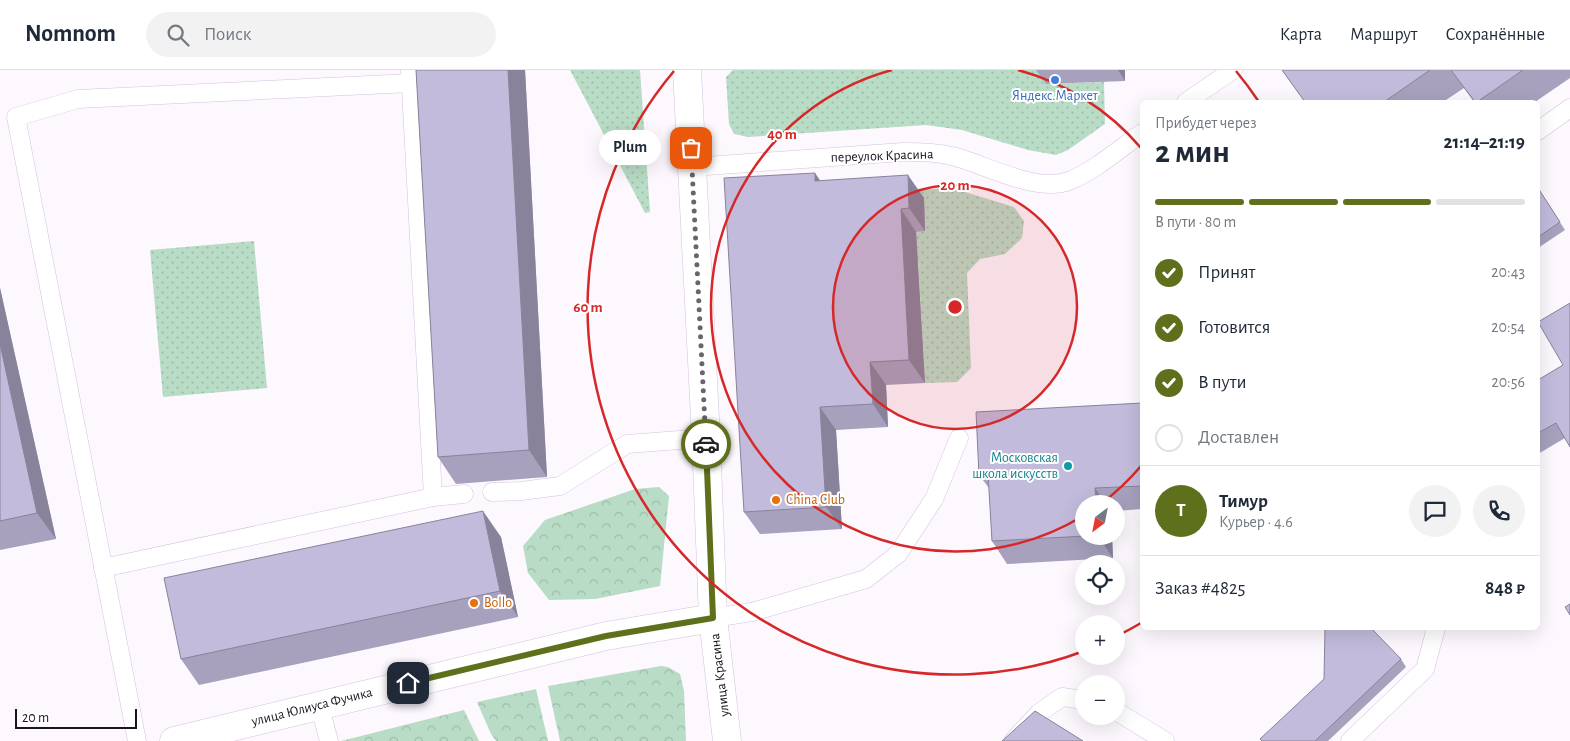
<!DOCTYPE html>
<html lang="ru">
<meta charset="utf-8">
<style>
:root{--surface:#fff;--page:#f2f2f3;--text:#1f2937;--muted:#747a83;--line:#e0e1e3;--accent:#5f701d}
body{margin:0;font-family:"Alegreya Sans",sans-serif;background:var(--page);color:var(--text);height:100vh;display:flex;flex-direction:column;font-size:19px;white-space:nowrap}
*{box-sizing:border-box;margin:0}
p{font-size:16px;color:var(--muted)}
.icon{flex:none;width:28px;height:28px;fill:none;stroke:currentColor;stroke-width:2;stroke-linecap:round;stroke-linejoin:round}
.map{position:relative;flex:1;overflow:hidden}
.panel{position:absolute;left:1140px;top:30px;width:400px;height:530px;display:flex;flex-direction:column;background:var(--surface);border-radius:8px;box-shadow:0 5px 20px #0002}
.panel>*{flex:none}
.needle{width:32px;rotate:212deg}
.buttons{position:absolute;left:1075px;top:425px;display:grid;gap:10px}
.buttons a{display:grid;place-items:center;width:50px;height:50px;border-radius:50%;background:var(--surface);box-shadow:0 5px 20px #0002;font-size:25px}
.scale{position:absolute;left:15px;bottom:12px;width:122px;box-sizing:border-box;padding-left:5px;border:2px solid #1b141f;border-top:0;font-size:14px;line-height:18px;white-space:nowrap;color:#1b141f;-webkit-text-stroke:4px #fff;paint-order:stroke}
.pin{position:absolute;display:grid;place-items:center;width:42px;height:42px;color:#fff;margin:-21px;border-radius:10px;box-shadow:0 2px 8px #0006}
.courier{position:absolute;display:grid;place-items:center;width:50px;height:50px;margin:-25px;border:4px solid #5f701d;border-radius:50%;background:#fff;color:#222;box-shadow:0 1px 6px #0007}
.bubble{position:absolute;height:35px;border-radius:18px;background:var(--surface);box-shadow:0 5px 20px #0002;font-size:16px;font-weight:600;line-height:35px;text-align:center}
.head em{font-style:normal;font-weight:600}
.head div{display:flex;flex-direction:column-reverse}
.head{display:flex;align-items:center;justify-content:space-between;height:85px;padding:0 15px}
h1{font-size:32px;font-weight:600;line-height:38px}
.bar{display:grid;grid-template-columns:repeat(4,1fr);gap:8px 5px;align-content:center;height:60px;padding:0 15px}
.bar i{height:6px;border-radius:4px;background:var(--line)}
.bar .current{background:var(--accent)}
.bar p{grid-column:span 4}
.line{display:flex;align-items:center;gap:12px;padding:0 15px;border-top:1px solid var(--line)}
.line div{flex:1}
.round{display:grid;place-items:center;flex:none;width:52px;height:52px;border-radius:26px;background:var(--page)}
ol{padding:0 15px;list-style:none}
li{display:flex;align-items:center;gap:15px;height:55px}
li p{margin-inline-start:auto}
li .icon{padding:5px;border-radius:50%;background:var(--accent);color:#fff;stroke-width:4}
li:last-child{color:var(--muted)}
li i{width:28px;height:28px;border:2px solid var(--line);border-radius:50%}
header{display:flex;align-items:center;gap:30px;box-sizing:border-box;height:70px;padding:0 25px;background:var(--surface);border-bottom:1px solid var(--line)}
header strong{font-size:24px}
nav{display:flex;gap:28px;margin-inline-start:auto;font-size:18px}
.search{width:350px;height:45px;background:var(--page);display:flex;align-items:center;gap:12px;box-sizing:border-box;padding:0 18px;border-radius:28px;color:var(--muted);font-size:19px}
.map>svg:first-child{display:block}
.grass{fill:url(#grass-dots)}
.forest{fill:url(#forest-crowns)}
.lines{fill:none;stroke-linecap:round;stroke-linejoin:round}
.service-casing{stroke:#d4c1de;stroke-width:19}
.minor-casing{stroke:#d4c1de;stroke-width:29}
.tertiary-casing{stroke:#d4c1de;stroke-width:29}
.service{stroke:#fff;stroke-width:18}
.minor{stroke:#fff;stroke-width:28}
.tertiary{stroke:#fff;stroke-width:28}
.wall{fill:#a7a1bd}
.shaded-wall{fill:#88839a}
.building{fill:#c2bbdc;stroke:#88839a}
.done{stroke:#6a646d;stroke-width:5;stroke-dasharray:0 9}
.route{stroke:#5f701d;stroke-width:6}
.ring{fill:none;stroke:#d62828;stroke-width:2.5}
.shop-dot{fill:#3f7fe0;stroke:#fff;stroke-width:2}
.culture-dot{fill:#0f9aa8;stroke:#fff;stroke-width:2}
.food-dot{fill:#e8710a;stroke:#fff;stroke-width:2}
.labels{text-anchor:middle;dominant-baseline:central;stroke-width:4;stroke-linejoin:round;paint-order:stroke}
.shop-label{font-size:14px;fill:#366cbe;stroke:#fff}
.street-label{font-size:14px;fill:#1b141f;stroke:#fff}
.culture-label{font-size:14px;fill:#0d838f;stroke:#fff;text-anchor:end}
.food-label{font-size:14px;fill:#c56008;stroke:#fff;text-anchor:start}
.centre{fill:#d62828;stroke:#fff;stroke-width:2.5}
.ring-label{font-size:15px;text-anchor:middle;font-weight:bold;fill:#d62828;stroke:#fff;stroke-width:4;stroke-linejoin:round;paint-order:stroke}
</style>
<header>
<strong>Nomnom</strong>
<div class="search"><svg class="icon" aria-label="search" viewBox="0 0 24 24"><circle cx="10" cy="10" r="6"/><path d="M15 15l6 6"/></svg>Поиск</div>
<nav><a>Карта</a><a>Маршрут</a><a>Сохранённые</a></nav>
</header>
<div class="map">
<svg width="1570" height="671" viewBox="0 0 1570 671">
<defs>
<pattern id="grass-dots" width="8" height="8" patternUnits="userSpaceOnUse" patternTransform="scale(1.25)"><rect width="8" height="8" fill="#b9dcc6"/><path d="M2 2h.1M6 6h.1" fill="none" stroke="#9ebcaa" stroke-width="1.8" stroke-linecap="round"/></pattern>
<pattern id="forest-crowns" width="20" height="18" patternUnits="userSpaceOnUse" patternTransform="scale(1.25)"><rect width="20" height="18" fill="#b9dcc6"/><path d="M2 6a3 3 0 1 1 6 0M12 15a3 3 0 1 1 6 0" fill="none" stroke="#9ebcaa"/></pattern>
</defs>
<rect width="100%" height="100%" fill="#fcf8fe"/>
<!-- grass -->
<g class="grass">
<path d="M 570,0 L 640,0 L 650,142 L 645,143 Z"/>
<path d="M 733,0 L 1045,0 L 1046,14 L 1104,12 L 1105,54 L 1068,80 L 1056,85 L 1028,80 L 962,60 L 926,55 L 748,67 L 734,64 L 729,54 L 726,7 Z"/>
<path d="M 952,118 L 1014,137 L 1024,151 L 1022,168 L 1005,184 L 980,189 L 967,203 L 971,298 L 957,312 L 925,313 L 918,190 L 825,167 L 925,161 L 831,125 Z"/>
<path d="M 254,171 L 267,318 L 163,327 L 150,180 Z"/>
</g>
<!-- forest -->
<g class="forest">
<path d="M 659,417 L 669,426 L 660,516 L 595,529 L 549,530 L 528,503 L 523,476 L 545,450 L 635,419 Z"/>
<path d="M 661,596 L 668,597 L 680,604 L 684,621 L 686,671 L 560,671 L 548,616 Z"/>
<path d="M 536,619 L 548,671 L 496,671 L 491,664 L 477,632 Z"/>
<path d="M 464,640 L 479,671 L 341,671 Z"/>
</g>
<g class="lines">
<!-- service casing -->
<g class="service-casing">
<g id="service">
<path d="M 410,0 L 433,427 L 464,424"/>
<path d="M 1186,32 L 1233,0"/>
<path d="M 1538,61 L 1570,38"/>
<path d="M 692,97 L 903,82 C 921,82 938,82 956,87 C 988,96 1037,123 1069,111 C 1096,100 1119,79 1142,63"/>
<path d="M 492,422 L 521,421 L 560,416 L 627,374 L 706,368"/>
<path d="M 103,498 L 433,427"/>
<path d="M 713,548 L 752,542 L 866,509 L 898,484 L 934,429 L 959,368"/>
<path d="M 319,634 L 329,671"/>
<path d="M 1116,641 L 1165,671"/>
<path d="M 137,671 L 16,47 L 78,29 L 411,13"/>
<path d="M 1013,671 L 1039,643 L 1062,627 L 1084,630"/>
<path d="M 1350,671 L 1425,599 L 1436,558"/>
</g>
</g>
<!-- minor casing -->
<g class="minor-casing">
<path id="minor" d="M 174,671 L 606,566 L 713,548"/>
</g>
<!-- tertiary casing -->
<g class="tertiary-casing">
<path id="tertiary" d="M 687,0 L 706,368 L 713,548 L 727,671"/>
</g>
<!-- service -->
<use href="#service" class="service"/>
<!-- minor -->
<use href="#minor" class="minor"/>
<!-- tertiary -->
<use href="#tertiary" class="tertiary"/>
</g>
<!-- wall -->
<g class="wall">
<path d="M 416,0 L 525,0 L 547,407 L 456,414 L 438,387 Z"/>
<path d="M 1036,0 L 1125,0 L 1125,11 L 1046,14 Z"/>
<path d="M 1282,0 L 1570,0 L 1570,8 L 1535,32 L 1474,32 L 1464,18 L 1443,32 L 1305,32 Z"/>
<path d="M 820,111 L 924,128 L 925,161 L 916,162 L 925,313 L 886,315 L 888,357 L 836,360 L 842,459 L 760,464 L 744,442 Z"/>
<path d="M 1538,118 L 1565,160 L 1538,178 Z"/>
<path d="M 0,218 L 56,469 L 0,480 Z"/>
<path d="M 1563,295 L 1565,368 L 1538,384 L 1538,310 Z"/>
<path d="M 1142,333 L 1142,439 L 1116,441 L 1116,434 L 1084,434 L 1084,466 L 1112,466 L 1113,488 L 1007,494 L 992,471 L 989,418 L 979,405 Z"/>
<path d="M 501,467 L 518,547 L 199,615 L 181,589 Z"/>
<path d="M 1401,589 L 1406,597 L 1328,671 L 1262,671 Z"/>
</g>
<!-- shaded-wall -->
<g class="shaded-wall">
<path d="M 508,0 L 525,0 L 547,407 L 529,380 Z"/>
<path d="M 1118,0 L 1125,0 L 1125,11 Z"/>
<path d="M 815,103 L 830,125 L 815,111 Z"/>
<path d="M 908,105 L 924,128 L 925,161 L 909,138 Z"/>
<path d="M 901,139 L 916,162 L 925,313 L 909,290 Z"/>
<path d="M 0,218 L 56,469 L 37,443 L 0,274 Z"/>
<path d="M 870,292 L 886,315 L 888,357 L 873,334 Z"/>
<path d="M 820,337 L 836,360 L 842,459 L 826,437 Z"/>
<path d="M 1095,418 L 1106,434 L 1096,434 Z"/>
<path d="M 483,441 L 501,467 L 518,547 L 500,521 Z"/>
<path d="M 1098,466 L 1112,466 L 1113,488 Z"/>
</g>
<!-- building -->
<g class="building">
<path d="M 416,0 L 508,0 L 529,380 L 438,387 Z"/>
<path d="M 1282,0 L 1430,0 L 1384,32 L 1305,32 Z"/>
<path d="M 1451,0 L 1523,0 L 1477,32 L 1475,32 Z"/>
<path d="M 815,103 L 815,111 L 908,105 L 909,138 L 901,139 L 909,290 L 870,292 L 873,334 L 820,337 L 826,437 L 744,442 L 724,108 Z"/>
<path d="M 1538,118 L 1560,152 L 1538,167 Z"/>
<path d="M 1570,233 L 1570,377 L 1556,353 L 1538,363 L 1538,310 L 1563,295 L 1538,252 Z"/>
<path d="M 0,274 L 37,443 L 0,451 Z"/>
<path d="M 1142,333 L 1142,416 L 1095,418 L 1096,434 L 1084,434 L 1084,466 L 1086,466 L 992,471 L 988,404 L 979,405 L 976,342 Z"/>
<path d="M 483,441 L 500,521 L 181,589 L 164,508 Z"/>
<path d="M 1570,534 L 1570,545 L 1565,537 Z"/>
<path d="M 1325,558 L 1371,558 L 1401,589 L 1315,671 L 1262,671 L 1260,669 L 1324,609 Z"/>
<path d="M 1035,641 L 1083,671 L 1002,671 Z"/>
</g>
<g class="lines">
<!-- done -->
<path class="done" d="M 691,78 L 706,374"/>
<!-- route -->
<path class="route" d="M 408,613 L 606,566 L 713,548 L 706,374"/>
</g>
<!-- distance rings -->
<circle cx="955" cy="237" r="122" fill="#d62828" fill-opacity=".12"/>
<g class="ring">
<circle cx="955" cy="237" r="122"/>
<path d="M1141 396A245 245 0 0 1 1102 433M1083 446A245 245 0 1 1 892 0M1018 0A245 245 0 0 1 1141 78"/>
<path d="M1141 553A367 367 0 0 1 1119 565M1084 581A367 367 0 0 1 674 1M1236 1A367 367 0 0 1 1259 32"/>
</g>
<!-- markers -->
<circle class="shop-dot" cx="1055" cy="10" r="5"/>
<circle class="culture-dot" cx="1068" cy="396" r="5"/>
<g class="food-dot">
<circle cx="776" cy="430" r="5"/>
<circle cx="474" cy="533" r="5"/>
</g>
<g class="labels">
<!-- shop labels -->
<g class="shop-label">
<text x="1055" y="26">Яндекс.Маркет</text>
</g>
<!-- street labels -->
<g class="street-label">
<text transform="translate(882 86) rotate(-2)">переулок Красина</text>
<text transform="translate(720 605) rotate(-97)">улица Красина</text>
<text transform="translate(312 637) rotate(-14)">улица Юлиуса Фучика</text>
</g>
<!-- culture labels -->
<g class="culture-label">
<text x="1058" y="388">Московская<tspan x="1058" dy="16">школа искусств</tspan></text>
</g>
<!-- food labels -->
<g class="food-label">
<text x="786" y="430">China Club</text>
<text x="484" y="533">Bollo</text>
</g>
</g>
<circle cx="955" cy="237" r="8" class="centre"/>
<g class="ring-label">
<text x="782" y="69">40 m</text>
<text x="955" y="120">20 m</text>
<text x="588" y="242">60 m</text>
</g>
</svg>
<div class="buttons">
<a><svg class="needle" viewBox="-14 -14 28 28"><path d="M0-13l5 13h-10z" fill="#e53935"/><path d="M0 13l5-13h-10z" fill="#747a83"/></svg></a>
<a><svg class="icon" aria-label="locate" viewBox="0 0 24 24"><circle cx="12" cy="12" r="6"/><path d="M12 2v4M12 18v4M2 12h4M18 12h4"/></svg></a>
<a>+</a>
<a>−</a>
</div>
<div class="scale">20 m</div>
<div class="pin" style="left:691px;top:78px;background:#ea580c"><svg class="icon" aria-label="bag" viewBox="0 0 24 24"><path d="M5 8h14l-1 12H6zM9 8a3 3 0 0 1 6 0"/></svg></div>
<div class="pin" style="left:408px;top:613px;background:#1f2937"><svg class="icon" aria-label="home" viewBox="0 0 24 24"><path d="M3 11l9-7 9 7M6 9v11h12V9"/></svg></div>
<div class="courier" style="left:706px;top:374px"><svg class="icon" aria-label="car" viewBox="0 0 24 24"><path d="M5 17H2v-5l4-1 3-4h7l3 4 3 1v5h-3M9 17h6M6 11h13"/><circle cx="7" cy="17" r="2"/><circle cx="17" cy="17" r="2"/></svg></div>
<div class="bubble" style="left:599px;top:60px;width:62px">Plum</div>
<section class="panel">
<div class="head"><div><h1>2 мин</h1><p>Прибудет через</p></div><em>21:14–21:19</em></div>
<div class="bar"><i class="current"></i><i class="current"></i><i class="current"></i><i></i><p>В пути · 80 m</p></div>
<ol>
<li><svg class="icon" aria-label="check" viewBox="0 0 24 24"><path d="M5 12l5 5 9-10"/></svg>Принят<p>20:43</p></li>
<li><svg class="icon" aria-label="check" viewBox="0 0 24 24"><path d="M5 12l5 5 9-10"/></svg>Готовится<p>20:54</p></li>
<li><svg class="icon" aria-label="check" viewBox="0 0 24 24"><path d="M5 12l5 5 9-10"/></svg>В пути<p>20:56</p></li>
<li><i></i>Доставлен</li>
</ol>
<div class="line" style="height:90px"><b class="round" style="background:var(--accent);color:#fff">Т</b><div><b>Тимур</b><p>Курьер · 4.6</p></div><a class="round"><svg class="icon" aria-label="chat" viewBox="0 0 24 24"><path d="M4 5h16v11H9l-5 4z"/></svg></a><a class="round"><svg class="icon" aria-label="phone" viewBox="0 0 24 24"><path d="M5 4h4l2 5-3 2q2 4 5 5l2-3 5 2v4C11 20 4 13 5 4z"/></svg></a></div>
<div class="line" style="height:65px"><div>Заказ #4825</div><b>848 ₽</b></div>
</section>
</div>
